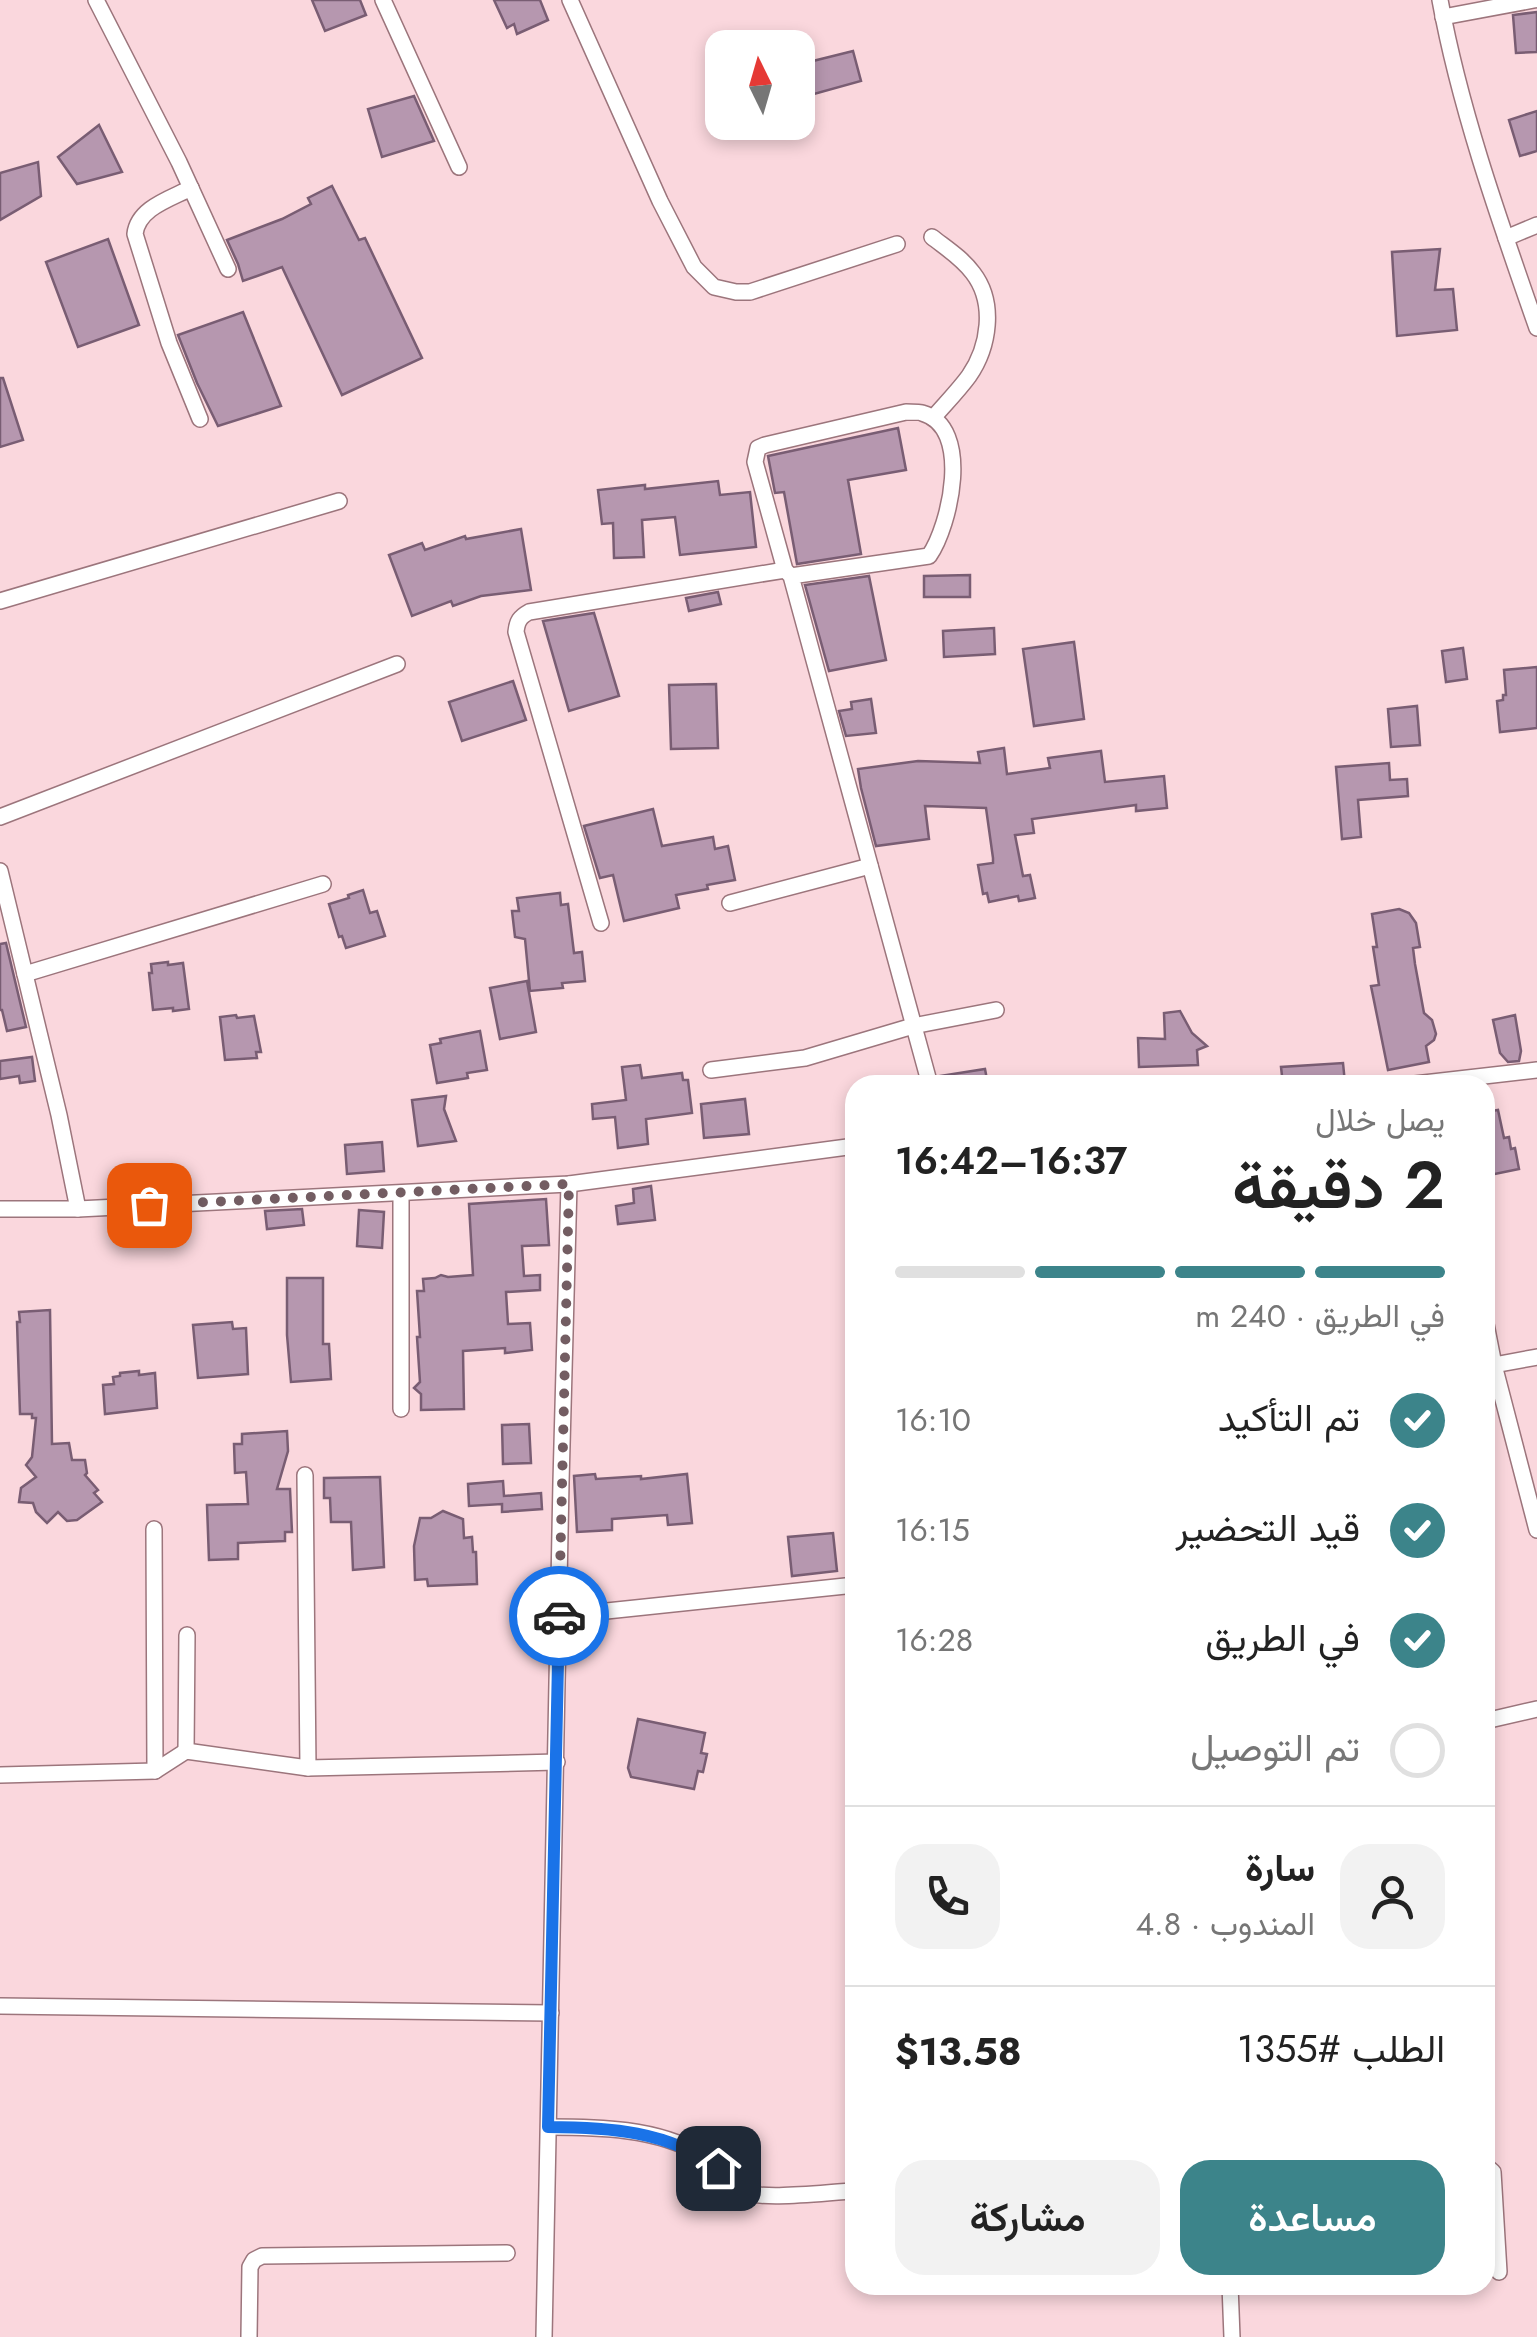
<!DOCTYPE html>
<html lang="ar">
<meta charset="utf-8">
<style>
:root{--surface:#fff;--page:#f2f2f2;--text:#222;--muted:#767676;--line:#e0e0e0;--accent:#3c848a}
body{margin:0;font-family:Jost,Vazirmatn,sans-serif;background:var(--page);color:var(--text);direction:rtl;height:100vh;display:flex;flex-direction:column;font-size:38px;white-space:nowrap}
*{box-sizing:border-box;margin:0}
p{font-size:32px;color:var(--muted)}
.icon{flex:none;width:55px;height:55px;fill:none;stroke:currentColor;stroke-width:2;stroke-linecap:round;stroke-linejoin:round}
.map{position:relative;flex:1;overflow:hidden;direction:ltr}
.details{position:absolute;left:845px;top:1075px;width:650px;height:1220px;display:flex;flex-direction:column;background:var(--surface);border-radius:30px;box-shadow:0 5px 15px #0003;direction:rtl}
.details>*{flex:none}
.needle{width:65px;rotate:355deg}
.tools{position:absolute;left:705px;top:30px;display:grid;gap:20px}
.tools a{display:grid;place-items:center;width:110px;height:110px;border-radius:20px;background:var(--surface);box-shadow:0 5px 15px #0003;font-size:50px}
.pin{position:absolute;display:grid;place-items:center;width:85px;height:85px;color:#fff;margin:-42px;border-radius:20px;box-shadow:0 5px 15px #0006}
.courier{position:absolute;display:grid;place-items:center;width:100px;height:100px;margin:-50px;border:8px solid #1a73e8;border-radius:50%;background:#fff;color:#222;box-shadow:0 2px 12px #0007}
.headline em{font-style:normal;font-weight:600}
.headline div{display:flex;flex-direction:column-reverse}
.headline{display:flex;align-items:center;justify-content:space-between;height:170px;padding:0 50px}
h1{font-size:65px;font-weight:600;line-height:75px}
.bar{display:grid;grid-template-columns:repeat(4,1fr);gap:15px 10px;align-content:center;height:120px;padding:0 50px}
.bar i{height:12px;border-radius:8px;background:var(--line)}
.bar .on{background:var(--accent)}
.bar p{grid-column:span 4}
.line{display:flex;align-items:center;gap:25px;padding:0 50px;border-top:2px solid var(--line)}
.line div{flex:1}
.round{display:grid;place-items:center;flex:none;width:105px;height:105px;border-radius:30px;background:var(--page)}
ol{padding:0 50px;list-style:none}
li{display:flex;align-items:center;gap:30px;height:110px}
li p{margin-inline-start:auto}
li .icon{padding:10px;border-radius:50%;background:var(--accent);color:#fff;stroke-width:4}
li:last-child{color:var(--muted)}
li i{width:55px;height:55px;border:5px solid var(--line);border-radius:50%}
.primary-button{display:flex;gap:20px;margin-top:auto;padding:20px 50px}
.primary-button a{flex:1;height:115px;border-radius:30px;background:var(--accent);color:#fff;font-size:40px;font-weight:600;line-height:115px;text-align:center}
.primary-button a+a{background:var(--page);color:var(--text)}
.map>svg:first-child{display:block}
.building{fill:#b697af;stroke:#795d73;stroke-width:2.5}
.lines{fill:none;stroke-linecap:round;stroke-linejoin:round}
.minor-casing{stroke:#9c757c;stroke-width:18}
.minor{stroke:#fff;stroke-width:15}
.done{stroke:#735d62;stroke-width:10;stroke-dasharray:0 18}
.route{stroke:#1a73e8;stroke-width:12}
</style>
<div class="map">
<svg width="1537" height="2337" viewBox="0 0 1537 2337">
<rect width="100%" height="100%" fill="#fad7dd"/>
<!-- building -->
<g class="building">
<path d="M 312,0 L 360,0 L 366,15 L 325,31 Z"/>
<path d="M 494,0 L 540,0 L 548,20 L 517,34 L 514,24 L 507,28 Z"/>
<path d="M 1537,12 L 1537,52 L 1516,53 L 1513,15 Z"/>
<path d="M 853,51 L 861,81 L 814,94 L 805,63 Z"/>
<path d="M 414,96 L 434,141 L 382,157 L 368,109 Z"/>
<path d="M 1537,111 L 1537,151 L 1520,156 L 1509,120 Z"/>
<path d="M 99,125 L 122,172 L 77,184 L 58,157 Z"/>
<path d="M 38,162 L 41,196 L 0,220 L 0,173 Z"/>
<path d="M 332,186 L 359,240 L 365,238 L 422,358 L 342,395 L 282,267 L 243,281 L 238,264 L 227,240 L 282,219 L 311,204 L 308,198 Z"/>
<path d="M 108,239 L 139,325 L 78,347 L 46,262 Z"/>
<path d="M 1440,249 L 1435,290 L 1453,289 L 1457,330 L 1397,336 L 1392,252 Z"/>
<path d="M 243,312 L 281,406 L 218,426 L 197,383 L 178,335 Z"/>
<path d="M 0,378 L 3,378 L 23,440 L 0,447 Z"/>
<path d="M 898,428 L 906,470 L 848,480 L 861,554 L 797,564 L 784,492 L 775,493 L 768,456 Z"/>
<path d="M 718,481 L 720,495 L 750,492 L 756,547 L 680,555 L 675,517 L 642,520 L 644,557 L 614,558 L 613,523 L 602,524 L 598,490 L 645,485 L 645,489 Z"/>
<path d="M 521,529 L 531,590 L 481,596 L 453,606 L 451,601 L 412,616 L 389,555 L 422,543 L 425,550 L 465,536 L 466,539 Z"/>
<path d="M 970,575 L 970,597 L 924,597 L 924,576 Z"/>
<path d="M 869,576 L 886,660 L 829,671 L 805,585 Z"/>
<path d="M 718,592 L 721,604 L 689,611 L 686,598 Z"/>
<path d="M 594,613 L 619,696 L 569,711 L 543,621 Z"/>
<path d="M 994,628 L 995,654 L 944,657 L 943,631 Z"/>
<path d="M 1074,642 L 1084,719 L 1034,726 L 1023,649 Z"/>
<path d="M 1463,648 L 1467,679 L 1446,682 L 1442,651 Z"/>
<path d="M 1537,667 L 1537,728 L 1500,732 L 1497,701 L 1503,700 L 1503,695 L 1506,695 L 1504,670 Z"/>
<path d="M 513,681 L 526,720 L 462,741 L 449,702 Z"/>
<path d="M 716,684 L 718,748 L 671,749 L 669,685 Z"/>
<path d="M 871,699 L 876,733 L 846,736 L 839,711 L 852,709 L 851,702 Z"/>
<path d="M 1417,706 L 1420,745 L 1391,747 L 1388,709 Z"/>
<path d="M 1004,748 L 1007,774 L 1050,768 L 1048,758 L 1101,751 L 1105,782 L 1164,776 L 1167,808 L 1136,811 L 1136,805 L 1032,819 L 1034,833 L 1015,835 L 1023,876 L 1030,875 L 1035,898 L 1019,901 L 1018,896 L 989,902 L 987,893 L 983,894 L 978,865 L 993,863 L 993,858 L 986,808 L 925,806 L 929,839 L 876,846 L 861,788 L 858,769 L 918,761 L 980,763 L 978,752 Z"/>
<path d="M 1389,763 L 1390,780 L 1407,779 L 1408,796 L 1358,800 L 1361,837 L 1342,839 L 1336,767 Z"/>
<path d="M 653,809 L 662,846 L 713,837 L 715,849 L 728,846 L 735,880 L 707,885 L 708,889 L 676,895 L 679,908 L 624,921 L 613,875 L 600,878 L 584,826 Z"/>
<path d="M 363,890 L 370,913 L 377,911 L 385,936 L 346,948 L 342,936 L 339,937 L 329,904 L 349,898 L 348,895 Z"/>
<path d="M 560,893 L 561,905 L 568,904 L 574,953 L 582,952 L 585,981 L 562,983 L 563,988 L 530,991 L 525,939 L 515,937 L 512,911 L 519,911 L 517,898 Z"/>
<path d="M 1399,909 L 1409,913 L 1416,923 L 1420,947 L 1413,948 L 1415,964 L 1424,1013 L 1432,1020 L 1436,1034 L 1434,1040 L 1426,1046 L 1429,1062 L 1388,1070 L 1371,986 L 1379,985 L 1373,947 L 1377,947 L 1372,914 Z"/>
<path d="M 6,943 L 26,1027 L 7,1031 L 2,1010 L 0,1010 L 0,944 Z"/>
<path d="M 168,962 L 168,965 L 183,963 L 189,1009 L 173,1011 L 173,1008 L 153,1010 L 149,973 L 152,973 L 151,964 Z"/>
<path d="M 527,981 L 536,1032 L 500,1039 L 490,988 Z"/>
<path d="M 1180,1011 L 1192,1033 L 1207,1046 L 1197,1050 L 1198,1065 L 1139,1067 L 1138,1038 L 1165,1039 L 1164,1013 Z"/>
<path d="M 236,1015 L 237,1018 L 254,1016 L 261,1052 L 256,1052 L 257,1058 L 225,1060 L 220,1017 Z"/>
<path d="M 1515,1015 L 1521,1051 L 1519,1061 L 1508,1062 L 1500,1053 L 1493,1020 Z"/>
<path d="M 480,1031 L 487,1070 L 467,1073 L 468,1078 L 437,1083 L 430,1045 L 441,1043 L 440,1039 Z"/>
<path d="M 32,1057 L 35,1081 L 20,1083 L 19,1076 L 0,1079 L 0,1061 Z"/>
<path d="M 1343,1063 L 1345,1083 L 1283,1085 L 1281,1067 Z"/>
<path d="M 640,1065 L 642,1078 L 682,1073 L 683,1080 L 688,1080 L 692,1113 L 646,1119 L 648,1144 L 618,1148 L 615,1117 L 593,1119 L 592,1104 L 626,1100 L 622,1067 Z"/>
<path d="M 985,1069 L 988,1085 L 941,1085 L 940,1076 Z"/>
<path d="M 446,1096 L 444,1109 L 456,1141 L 418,1146 L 412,1100 Z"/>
<path d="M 745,1099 L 749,1134 L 704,1138 L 701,1104 Z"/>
<path d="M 1498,1110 L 1504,1138 L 1509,1137 L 1511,1149 L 1515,1148 L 1519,1169 L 1485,1176 L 1485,1112 Z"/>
<path d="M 382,1142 L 384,1171 L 347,1174 L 345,1145 Z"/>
<path d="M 651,1186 L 655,1220 L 618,1224 L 616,1206 L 634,1203 L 633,1189 Z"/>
<path d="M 546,1199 L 549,1245 L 522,1246 L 524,1276 L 540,1275 L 540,1290 L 506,1292 L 508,1324 L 530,1323 L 532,1350 L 505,1353 L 505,1348 L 463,1351 L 464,1409 L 421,1410 L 421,1394 L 414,1388 L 420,1382 L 417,1337 L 420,1337 L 417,1291 L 424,1291 L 423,1279 L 435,1278 L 441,1275 L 448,1277 L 473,1275 L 469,1204 Z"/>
<path d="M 302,1209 L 304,1225 L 267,1229 L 265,1211 Z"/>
<path d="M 359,1210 L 384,1212 L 382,1248 L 357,1246 Z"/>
<path d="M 287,1278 L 323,1278 L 323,1344 L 329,1344 L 331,1379 L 291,1382 L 287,1335 Z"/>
<path d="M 50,1310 L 52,1444 L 69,1443 L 72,1460 L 85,1460 L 87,1473 L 85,1475 L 98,1490 L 94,1493 L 102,1502 L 77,1520 L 67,1521 L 58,1512 L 47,1523 L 36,1512 L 33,1503 L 19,1502 L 21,1488 L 36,1477 L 26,1465 L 32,1457 L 36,1418 L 32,1418 L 32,1414 L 20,1414 L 17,1322 L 20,1322 L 19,1312 Z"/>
<path d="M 232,1322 L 233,1329 L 246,1328 L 248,1374 L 198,1378 L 193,1325 Z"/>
<path d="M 139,1371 L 139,1375 L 155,1373 L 157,1408 L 105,1414 L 103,1385 L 114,1384 L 113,1377 L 120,1376 L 120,1373 Z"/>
<path d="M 529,1424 L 531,1463 L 503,1464 L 502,1425 Z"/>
<path d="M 287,1431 L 288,1451 L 277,1489 L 290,1489 L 292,1532 L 285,1532 L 285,1541 L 238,1543 L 238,1559 L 209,1560 L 207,1505 L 248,1504 L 246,1472 L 235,1473 L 234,1444 L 242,1444 L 242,1434 Z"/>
<path d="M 595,1474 L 596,1479 L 641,1476 L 641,1479 L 687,1474 L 692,1523 L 668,1525 L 667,1515 L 612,1519 L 612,1530 L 577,1532 L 574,1476 Z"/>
<path d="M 380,1477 L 384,1567 L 353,1570 L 351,1522 L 331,1522 L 330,1498 L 324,1498 L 324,1478 Z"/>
<path d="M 503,1481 L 504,1496 L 541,1493 L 542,1509 L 502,1512 L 502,1504 L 469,1506 L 468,1484 Z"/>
<path d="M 443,1511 L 463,1519 L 464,1538 L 472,1537 L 473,1552 L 476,1552 L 477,1584 L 428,1586 L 427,1579 L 415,1580 L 414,1546 L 420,1518 L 431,1518 Z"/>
<path d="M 833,1533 L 837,1571 L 792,1576 L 788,1537 Z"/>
<path d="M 638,1719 L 705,1733 L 701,1753 L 707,1754 L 703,1772 L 698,1771 L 694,1789 L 631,1777 L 628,1768 Z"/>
</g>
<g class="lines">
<!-- minor casing -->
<g class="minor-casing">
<g id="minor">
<path d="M 96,0 L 179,162 L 228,269"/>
<path d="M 383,0 L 459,167"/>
<path d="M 570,0 L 660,201 L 694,267 L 714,287 L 736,292 L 750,292 L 897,244"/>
<path d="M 1440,0 C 1460,110 1500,222 1537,328"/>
<path d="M 1443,17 L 1534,0"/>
<path d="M 191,188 C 170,199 138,208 135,234 L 169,343 L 200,419"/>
<path d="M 932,237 C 946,248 962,258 973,273 C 996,303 989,347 969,376 C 958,391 945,404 933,418"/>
<path d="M 1506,238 L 1537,225"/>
<path d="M 791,576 L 929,556 C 950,526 973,427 922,413 C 920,412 908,412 906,412 L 765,445 L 758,448 L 755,462 L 785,570 L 791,576 L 930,1085"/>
<path d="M 0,601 L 339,501"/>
<path d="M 0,817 L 397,664"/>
<path d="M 0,871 L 59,1115 L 78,1209"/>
<path d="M 730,903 L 870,866"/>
<path d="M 601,923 L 516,632 C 517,621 520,617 529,612 L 785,570"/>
<path d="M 25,974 L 323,884"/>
<path d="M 711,1070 L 805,1058 L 913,1026 L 996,1010"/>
<path d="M 1406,1085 L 1537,1070"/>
<path d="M 0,1209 L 78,1209 L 569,1184 L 855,1146"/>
<path d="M 1485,1319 L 1494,1365 L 1537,1530"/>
<path d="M 1494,1365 L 1537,1357"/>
<path d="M 401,1409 L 401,1193"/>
<path d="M 305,1475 L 308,1768"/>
<path d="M 154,1529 L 155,1771"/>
<path d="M 559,1616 L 855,1585"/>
<path d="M 1485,1721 L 1537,1709"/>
<path d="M 186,1751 L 187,1635"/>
<path d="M 0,1775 L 155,1771 L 186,1751 L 308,1768 L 557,1762"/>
<path d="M 0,2006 L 551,2013"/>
<path d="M 549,2127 C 598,2127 657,2128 700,2154 C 706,2158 713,2164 718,2169 C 726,2176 729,2187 739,2191 C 763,2201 827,2192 855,2191"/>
<path d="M 1485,2165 L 1493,2172 L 1499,2272"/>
<path d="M 1230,2285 L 1232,2337"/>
<path d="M 249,2337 L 250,2267 L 254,2260 L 262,2256 L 507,2253"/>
<path d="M 544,2337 L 561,1482 L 569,1184"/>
</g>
</g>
<!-- minor -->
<use href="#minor" class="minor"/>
</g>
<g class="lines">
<!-- done -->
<path class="done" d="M 149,1205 L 569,1184 L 559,1616"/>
<!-- route -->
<path class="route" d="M 559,1616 L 548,2127 C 608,2127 669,2131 718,2168"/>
</g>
</svg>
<div class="tools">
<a><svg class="needle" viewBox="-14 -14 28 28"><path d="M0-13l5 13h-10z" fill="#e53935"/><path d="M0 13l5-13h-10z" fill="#767676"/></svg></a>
</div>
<div class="pin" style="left:149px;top:1205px;background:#ea580c"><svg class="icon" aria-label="bag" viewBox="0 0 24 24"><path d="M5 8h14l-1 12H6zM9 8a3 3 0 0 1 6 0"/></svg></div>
<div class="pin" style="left:718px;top:2168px;background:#1f2937"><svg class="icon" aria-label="home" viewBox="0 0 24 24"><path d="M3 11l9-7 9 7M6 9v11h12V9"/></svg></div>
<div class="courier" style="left:559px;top:1616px"><svg class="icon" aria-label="car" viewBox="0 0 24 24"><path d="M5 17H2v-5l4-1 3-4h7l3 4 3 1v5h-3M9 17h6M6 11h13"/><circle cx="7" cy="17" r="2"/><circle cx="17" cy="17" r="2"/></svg></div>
<section class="details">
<div class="headline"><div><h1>2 دقيقة</h1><p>يصل خلال</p></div><em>16:37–16:42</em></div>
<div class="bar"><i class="on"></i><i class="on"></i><i class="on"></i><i></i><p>في الطريق · 240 m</p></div>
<ol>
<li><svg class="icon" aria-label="check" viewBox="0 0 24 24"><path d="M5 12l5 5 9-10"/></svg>تم التأكيد<p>16:10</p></li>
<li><svg class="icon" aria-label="check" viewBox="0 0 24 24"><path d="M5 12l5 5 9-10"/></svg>قيد التحضير<p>16:15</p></li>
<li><svg class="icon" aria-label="check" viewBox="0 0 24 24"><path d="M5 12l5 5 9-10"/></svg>في الطريق<p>16:28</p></li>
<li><i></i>تم التوصيل</li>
</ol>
<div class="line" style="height:180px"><a class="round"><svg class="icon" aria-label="person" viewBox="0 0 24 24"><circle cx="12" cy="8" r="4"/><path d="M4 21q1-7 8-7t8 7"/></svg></a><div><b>سارة</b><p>المندوب · 4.8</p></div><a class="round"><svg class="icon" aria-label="phone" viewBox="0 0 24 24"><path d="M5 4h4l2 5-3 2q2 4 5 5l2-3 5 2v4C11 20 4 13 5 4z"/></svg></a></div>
<div class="line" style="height:130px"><div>الطلب #1355</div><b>$13.58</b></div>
<div class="primary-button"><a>مساعدة</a><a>مشاركة</a></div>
</section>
</div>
